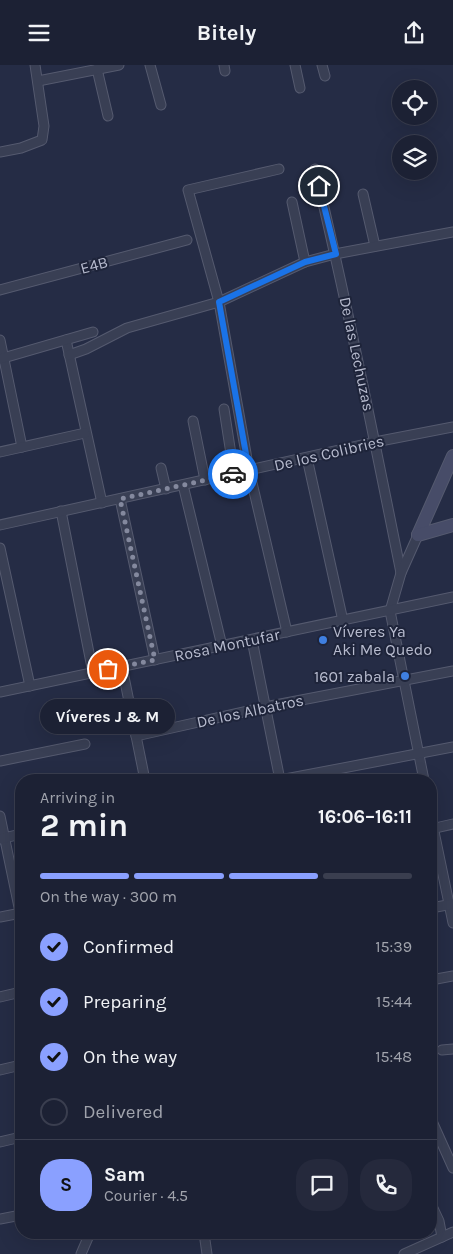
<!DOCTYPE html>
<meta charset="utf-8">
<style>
:root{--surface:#1c2134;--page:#25293c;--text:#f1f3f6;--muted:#a0a3ac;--line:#3a3e4f;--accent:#8aa0ff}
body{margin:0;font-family:Karla,sans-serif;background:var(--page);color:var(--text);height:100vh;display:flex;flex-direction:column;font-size:19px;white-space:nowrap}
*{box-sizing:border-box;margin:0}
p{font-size:16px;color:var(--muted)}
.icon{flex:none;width:28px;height:28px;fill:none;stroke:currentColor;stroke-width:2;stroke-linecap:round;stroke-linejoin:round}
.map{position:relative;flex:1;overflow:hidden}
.details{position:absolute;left:15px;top:709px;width:422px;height:465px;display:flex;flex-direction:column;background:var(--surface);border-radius:20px;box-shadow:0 5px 20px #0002,0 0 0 1px var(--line)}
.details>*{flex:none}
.buttons{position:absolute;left:392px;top:15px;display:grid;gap:10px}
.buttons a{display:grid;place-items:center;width:45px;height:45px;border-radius:50%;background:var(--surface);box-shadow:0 5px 20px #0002,0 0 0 1px var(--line);font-size:25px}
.pin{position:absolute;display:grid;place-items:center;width:42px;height:42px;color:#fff;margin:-21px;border:2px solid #fff;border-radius:50%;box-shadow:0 1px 5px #0007}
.courier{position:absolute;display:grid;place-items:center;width:50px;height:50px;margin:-25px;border:4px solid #1a73e8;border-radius:50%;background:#fff;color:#222;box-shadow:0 1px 6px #0007}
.bubble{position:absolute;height:35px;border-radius:18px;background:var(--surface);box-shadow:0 5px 20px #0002,0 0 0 1px var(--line);font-size:16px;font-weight:700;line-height:35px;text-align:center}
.summary em{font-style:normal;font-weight:700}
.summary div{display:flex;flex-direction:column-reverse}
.summary{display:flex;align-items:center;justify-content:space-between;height:85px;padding:0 25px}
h1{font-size:32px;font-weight:700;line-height:38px}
.bar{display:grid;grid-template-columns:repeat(4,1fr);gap:8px 5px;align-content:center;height:60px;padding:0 25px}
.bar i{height:6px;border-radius:4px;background:var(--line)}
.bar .current{background:var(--accent)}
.bar p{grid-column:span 4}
.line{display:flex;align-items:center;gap:12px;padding:0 25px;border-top:1px solid var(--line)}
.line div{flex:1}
.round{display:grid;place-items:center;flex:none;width:52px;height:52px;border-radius:20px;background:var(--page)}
ol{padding:0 25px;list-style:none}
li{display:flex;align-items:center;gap:15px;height:55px}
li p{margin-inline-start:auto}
li .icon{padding:5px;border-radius:50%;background:var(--accent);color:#111;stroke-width:4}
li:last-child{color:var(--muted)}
li i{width:28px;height:28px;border:2px solid var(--line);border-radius:50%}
header{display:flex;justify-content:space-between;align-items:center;height:65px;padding:0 25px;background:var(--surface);font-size:22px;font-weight:700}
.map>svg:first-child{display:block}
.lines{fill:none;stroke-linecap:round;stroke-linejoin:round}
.street-casing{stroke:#555a6f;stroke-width:11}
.secondary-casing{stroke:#555a6f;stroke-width:14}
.street{stroke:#393f54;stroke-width:9}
.secondary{stroke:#474c68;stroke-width:12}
.done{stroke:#84899e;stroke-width:5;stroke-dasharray:0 9}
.route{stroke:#1a73e8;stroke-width:6}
.shop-dot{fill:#3f7fe0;stroke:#1e243a;stroke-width:2}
.labels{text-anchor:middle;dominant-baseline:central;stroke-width:4;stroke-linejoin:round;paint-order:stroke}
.street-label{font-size:16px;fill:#b7bbce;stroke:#1e243a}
.poi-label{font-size:16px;fill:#b7bbce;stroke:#1e243a;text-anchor:start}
</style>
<header><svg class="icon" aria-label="menu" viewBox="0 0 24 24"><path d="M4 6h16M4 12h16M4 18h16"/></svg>Bitely<svg class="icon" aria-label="share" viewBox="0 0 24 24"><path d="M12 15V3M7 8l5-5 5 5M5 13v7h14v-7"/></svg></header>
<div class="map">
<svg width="453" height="1189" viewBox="0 0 453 1189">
<rect width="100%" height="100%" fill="#252c45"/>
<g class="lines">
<!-- street casing -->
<g class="street-casing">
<g id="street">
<path d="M 150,0 L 161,40"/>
<path d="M 224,0 L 225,6"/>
<path d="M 295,0 L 300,23"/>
<path d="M 322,0 L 325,11"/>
<path d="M 97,4 L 108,51"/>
<path d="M 38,16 L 119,0"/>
<path d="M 0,87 L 21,83 L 42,75 L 44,61 L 35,0"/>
<path d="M 279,104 L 188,125 L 219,237 L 249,405 L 287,567"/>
<path d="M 315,104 C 347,238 374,373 401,508"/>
<path d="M 363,129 L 375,181"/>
<path d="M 292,137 L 305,197"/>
<path d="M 0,225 L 187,175"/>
<path d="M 0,275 L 22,382"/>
<path d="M 66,275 L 102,438"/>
<path d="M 69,290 L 86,284 L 127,263 L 219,237 L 305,197 L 335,189 L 453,167"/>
<path d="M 0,294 L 93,267"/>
<path d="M 224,344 L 231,389 L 226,403 L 228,410"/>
<path d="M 193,356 L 205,415"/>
<path d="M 0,387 L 85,368"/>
<path d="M 307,393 L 343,556"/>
<path d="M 161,403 L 166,424"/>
<path d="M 183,420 L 222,581"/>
<path d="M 120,434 L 155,595"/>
<path d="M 61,446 L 93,608"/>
<path d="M 0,460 L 375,377 L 453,362"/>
<path d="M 418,470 L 401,508 L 390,546 L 424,715"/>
<path d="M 0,483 L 30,621"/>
<path d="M 252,575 L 280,715 L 453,682"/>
<path d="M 122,602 L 145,715"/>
<path d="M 0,627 L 453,532"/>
<path d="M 136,671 L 265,642 L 453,606"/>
<path d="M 0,696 L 85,679"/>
<path d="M 0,751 L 21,852"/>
<path d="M 431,752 L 453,858"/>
<path d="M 431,764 L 453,759"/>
<path d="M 0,774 L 21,769"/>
<path d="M 431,843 L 453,839"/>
<path d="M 0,852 L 21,848"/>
<path d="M 431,915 L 453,911"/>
<path d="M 0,932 L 21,927"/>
<path d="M 442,985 L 453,984"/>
<path d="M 0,1005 L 21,1000"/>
<path d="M 431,1011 L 432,1018"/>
<path d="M 431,1054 L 453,1103"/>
<path d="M 0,1077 L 21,1072"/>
<path d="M 431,1139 L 439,1156 L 442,1172"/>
<path d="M 0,1154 L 21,1150"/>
<path d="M 204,1168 L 207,1189"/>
<path d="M 81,1189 L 90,1168"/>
<path d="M 404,1189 L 453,1167"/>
</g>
</g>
<!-- secondary casing -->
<g class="secondary-casing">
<g id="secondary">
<path d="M 418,470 L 453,391"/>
<path d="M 418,470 L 453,460"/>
</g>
</g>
<!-- street -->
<use href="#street" class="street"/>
<!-- secondary -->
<use href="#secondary" class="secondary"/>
</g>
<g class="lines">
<!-- done -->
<path class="done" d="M 108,604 L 155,595 L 120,434 L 233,409"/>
<!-- route -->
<path class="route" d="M 233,409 L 249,406 L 219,237 L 305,197 L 336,189 L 319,121"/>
</g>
<!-- markers -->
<g class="shop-dot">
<circle cx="323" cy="575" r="5"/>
<circle cx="405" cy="611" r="5"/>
</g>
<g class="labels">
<!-- street labels -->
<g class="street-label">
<text transform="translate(94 200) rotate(-15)">E4B</text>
<text transform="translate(357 289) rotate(78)">De las Lechuzas</text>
<text transform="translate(329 388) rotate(-13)">De los Colibries</text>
<text transform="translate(227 580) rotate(-12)">Rosa Montufar</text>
<text transform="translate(250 646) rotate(-12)">De los Albatros</text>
</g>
<!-- poi labels -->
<g class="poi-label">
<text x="333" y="566">Víveres Ya<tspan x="333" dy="18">Aki Me Quedo</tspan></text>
<text x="395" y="611" text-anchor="end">1601 zabala</text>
</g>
</g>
</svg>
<div class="buttons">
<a><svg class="icon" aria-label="locate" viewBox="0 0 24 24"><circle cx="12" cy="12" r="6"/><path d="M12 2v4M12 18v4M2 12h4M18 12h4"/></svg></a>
<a><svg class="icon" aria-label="layers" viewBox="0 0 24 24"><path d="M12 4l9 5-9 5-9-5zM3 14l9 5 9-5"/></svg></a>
</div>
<div class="pin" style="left:108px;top:604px;background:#ea580c"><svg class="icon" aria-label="bag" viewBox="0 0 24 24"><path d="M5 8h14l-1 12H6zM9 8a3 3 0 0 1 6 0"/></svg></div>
<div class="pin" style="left:319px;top:121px;background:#1f2937"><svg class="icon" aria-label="home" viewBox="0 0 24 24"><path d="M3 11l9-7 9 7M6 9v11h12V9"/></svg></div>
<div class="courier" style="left:233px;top:409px"><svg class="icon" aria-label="car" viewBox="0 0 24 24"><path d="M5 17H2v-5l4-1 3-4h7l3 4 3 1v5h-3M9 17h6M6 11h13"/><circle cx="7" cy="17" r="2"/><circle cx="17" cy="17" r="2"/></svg></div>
<div class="bubble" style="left:40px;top:634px;width:135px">Víveres J &amp; M</div>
<section class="details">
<div class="summary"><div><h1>2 min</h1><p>Arriving in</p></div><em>16:06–16:11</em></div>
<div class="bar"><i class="current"></i><i class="current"></i><i class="current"></i><i></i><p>On the way · 300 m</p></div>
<ol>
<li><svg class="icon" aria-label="check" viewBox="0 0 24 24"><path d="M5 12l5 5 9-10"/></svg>Confirmed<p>15:39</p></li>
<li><svg class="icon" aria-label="check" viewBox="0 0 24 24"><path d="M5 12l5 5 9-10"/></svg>Preparing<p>15:44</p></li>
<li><svg class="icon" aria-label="check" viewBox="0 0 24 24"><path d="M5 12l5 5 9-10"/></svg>On the way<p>15:48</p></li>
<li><i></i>Delivered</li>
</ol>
<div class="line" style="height:90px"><b class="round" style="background:var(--accent);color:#111">S</b><div><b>Sam</b><p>Courier · 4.5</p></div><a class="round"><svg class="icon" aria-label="chat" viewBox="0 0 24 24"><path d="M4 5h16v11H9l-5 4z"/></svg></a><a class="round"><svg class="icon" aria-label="phone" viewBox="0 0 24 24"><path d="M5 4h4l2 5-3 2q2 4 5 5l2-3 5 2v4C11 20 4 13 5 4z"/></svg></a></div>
</section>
</div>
